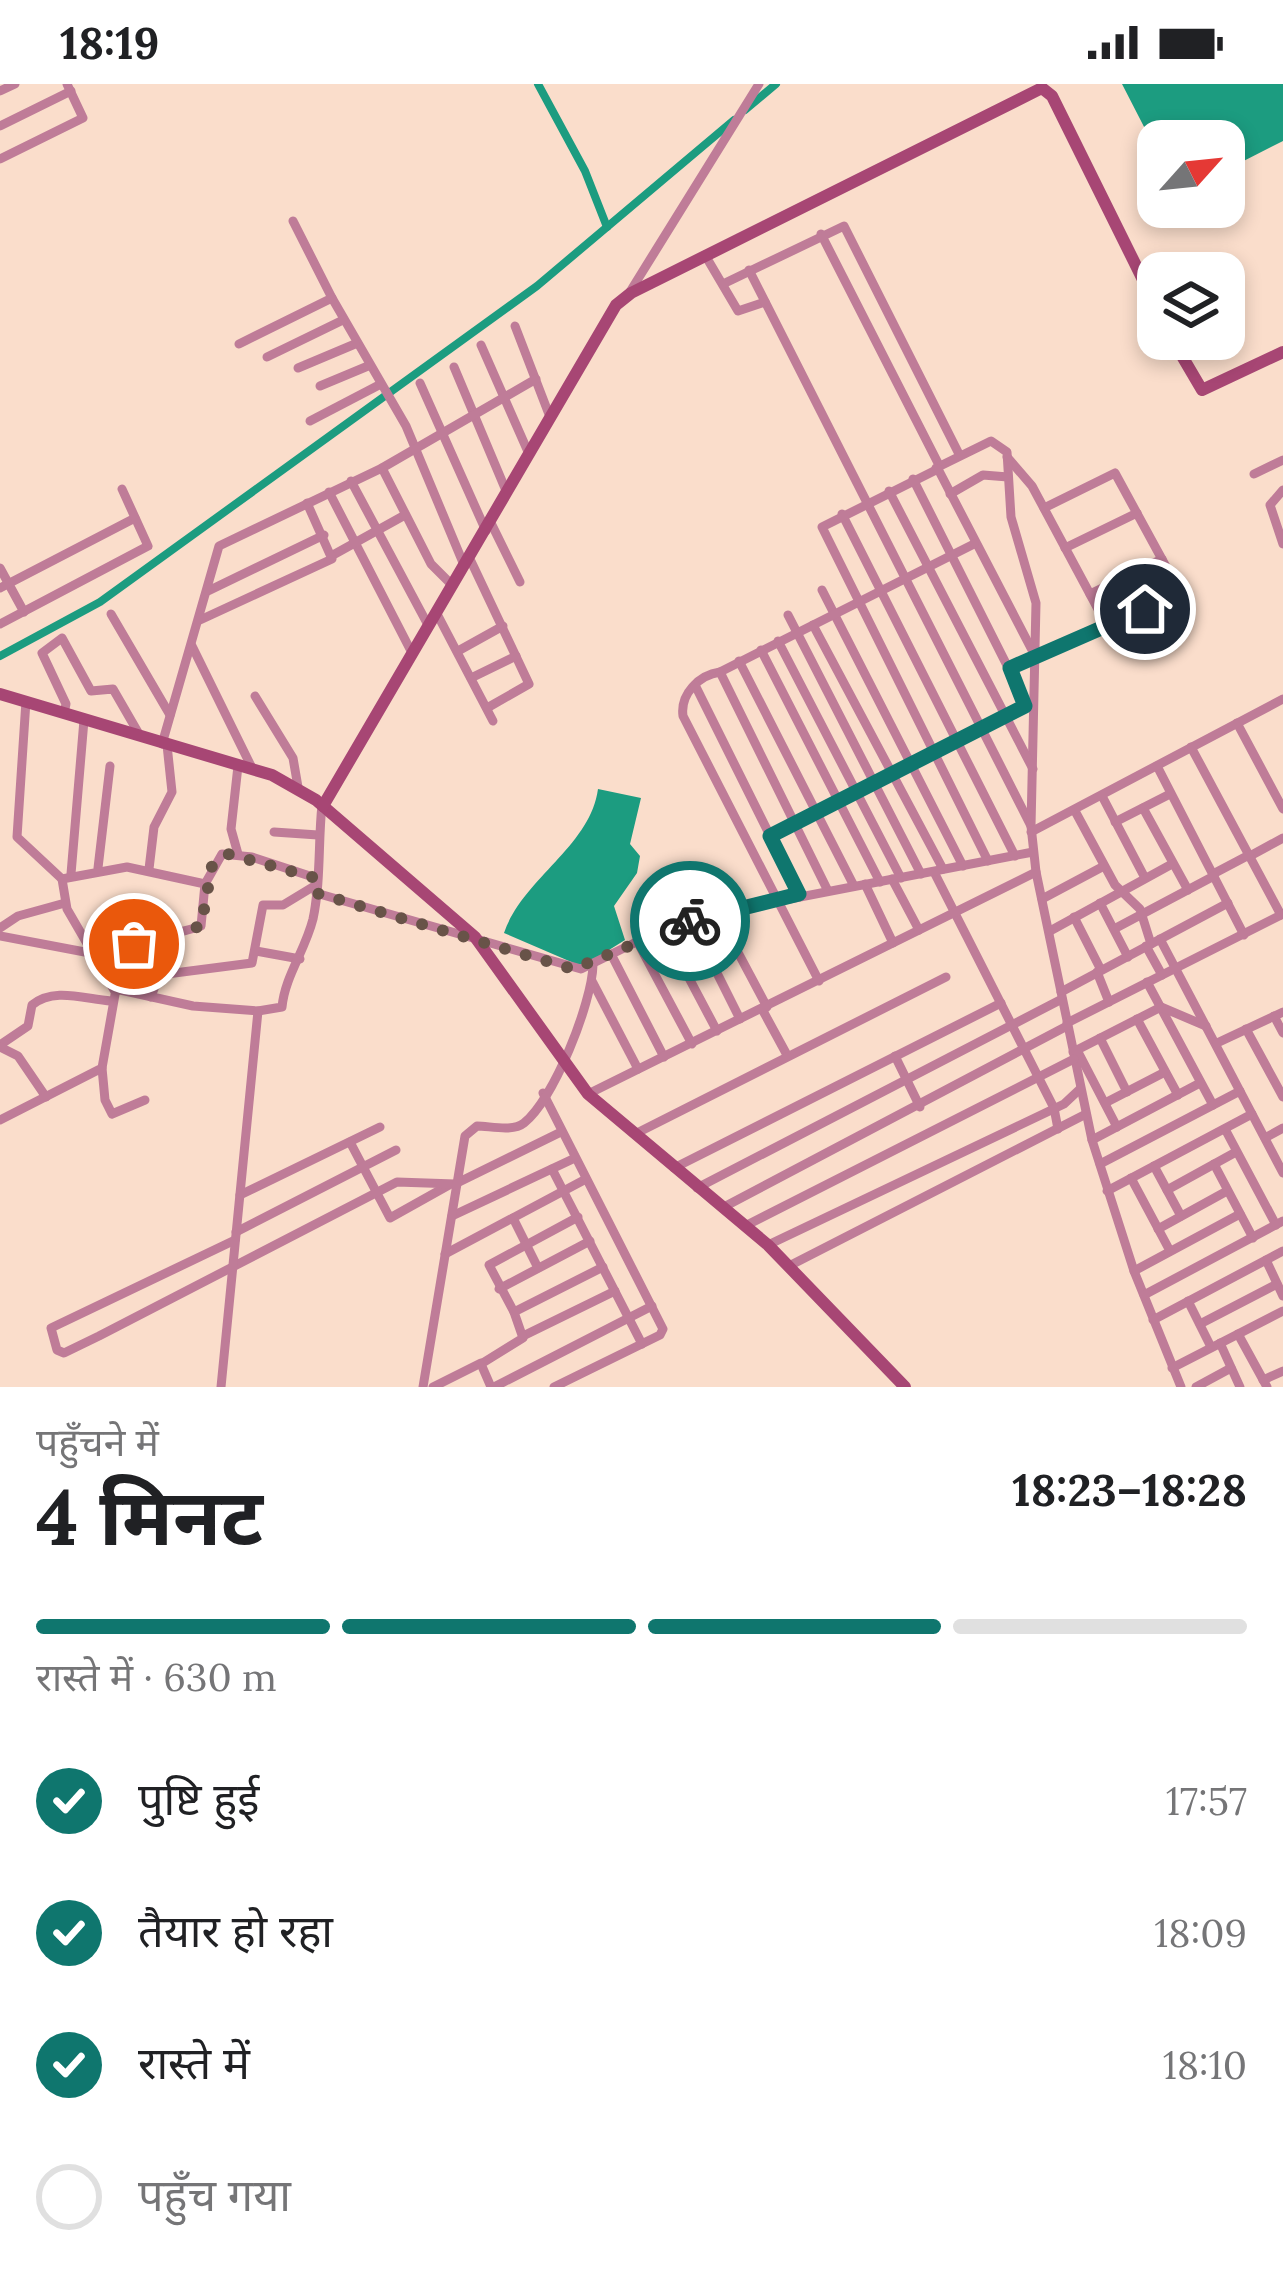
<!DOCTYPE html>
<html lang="hi">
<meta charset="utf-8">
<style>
:root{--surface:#fff;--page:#f6f6f6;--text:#202124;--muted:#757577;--line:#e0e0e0;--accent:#0f766e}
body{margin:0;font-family:Lora,"Noto Sans Devanagari",serif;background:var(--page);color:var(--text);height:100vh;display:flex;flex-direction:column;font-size:45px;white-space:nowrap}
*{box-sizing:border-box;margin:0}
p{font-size:39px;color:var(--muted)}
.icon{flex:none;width:66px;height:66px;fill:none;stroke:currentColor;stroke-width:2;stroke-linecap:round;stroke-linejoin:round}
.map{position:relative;height:1303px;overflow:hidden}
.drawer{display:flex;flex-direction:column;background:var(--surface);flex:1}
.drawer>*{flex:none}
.needle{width:78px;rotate:63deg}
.controls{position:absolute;left:1137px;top:36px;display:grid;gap:24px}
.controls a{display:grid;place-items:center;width:108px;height:108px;border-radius:24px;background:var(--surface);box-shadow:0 6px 18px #0003;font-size:60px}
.pin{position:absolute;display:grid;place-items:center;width:102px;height:102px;color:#fff;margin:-51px;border:6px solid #fff;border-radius:50%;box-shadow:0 3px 12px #0007}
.courier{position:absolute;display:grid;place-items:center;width:120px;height:120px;margin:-60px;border:9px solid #0f766e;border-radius:50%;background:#fff;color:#222;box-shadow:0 3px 15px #0007}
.overview em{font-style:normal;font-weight:700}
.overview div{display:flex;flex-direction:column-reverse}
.overview{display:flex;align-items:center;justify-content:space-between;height:204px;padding:0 36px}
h1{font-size:78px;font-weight:700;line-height:90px}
.bar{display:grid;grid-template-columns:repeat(4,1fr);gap:18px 12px;align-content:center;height:144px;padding:0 36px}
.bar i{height:15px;border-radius:9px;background:var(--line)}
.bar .on{background:var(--accent)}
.bar p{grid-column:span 4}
ol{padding:0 36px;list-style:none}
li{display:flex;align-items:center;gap:36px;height:132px}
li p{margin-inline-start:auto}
li .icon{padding:12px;border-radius:50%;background:var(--accent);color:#fff;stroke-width:4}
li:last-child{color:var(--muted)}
li i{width:66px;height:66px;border:6px solid var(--line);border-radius:50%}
.status{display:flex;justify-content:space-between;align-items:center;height:84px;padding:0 60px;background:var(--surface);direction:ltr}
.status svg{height:33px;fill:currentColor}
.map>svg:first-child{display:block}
.water{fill:#1c9c80}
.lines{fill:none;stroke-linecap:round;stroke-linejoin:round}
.canal{stroke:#1c9c80;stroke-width:8}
.street{stroke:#bf7c98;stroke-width:9}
.secondary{stroke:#a74674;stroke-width:12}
.done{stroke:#685348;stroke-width:12;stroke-dasharray:0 21.6}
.route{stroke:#0f766e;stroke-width:15}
</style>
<div class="status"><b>18:19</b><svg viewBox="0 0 49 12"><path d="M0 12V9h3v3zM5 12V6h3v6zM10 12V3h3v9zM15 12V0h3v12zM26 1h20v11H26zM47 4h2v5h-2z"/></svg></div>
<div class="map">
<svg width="1283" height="1303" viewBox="0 0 1283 1303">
<rect width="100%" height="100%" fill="#faddcb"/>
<!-- water -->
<g class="water">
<path d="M 1122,0 L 1283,0 L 1283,57 L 1224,87 L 1224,57 L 1158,57 L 1158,70 Z"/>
<path d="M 598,705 L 641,714 L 630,760 L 640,772 L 637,789 L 614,822 L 625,856 L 585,881 L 576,880 L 504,849 C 523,794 590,763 598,705 Z"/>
</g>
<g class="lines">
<!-- canal -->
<g class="canal">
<path d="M 538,0 L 585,87 L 607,143"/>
<path d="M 745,26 L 776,0"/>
<path d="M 0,572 L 100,518 L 537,202 L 734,36"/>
</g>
<!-- street -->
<g class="street">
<path d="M 0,7 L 15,0"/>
<path d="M 0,42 L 71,7"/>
<path d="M 0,75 L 83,34 L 67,0"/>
<path d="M 293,137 L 332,214"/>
<path d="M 821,150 L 939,381"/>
<path d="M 705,171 L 738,227 L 765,218"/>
<path d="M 749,186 L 1031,742"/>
<path d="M 723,200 L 844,142 L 959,370"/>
<path d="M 628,211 L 759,0"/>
<path d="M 515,242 L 550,333"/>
<path d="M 239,260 L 332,214 L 406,342 L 464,481"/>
<path d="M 481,261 L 529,370"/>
<path d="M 267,273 L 343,236"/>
<path d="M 454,283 L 507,409"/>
<path d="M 298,284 L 355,260"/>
<path d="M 420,299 L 486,447"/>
<path d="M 320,302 L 368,282"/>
<path d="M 310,337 L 379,301"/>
<path d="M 1007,373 L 1032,402 L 1106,540"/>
<path d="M 382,384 L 431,480 L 452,501"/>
<path d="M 936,384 L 991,357 L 1007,368 L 1011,433 L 1036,519 L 1031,742 L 1036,788 L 1092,1056 L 1134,1187 L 1181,1303"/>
<path d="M 1254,390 L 1283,376"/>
<path d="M 913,395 L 1027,621"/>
<path d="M 351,397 L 428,541"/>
<path d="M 1283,406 L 1270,421 L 1283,460"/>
<path d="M 889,407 L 1033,685"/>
<path d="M 329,408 L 411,567"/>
<path d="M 950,410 L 983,391 L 1008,393"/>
<path d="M 842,430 L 1015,772"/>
<path d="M 491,439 L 520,498"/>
<path d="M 1065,464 L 1137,429"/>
<path d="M 333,471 L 405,431"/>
<path d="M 469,473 L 529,600 L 487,624"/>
<path d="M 0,484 L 24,528"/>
<path d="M 0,504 L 135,434"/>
<path d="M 822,506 L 963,782"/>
<path d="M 208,507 L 324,451"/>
<path d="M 1090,510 L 1162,475"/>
<path d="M 436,528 L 493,637"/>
<path d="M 111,530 L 170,631"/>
<path d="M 788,531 L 921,790"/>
<path d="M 200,536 L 332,475 L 307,419"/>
<path d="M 0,540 L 148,462 L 122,405"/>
<path d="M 813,541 L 943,785"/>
<path d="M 778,557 L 901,794"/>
<path d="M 192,562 L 252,684"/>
<path d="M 761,566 L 880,798"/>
<path d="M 458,567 L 503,542"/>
<path d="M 739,577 L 854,802"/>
<path d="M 1010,584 L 1138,524 L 1159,525 L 1182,512 L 1115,389 L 1044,424"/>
<path d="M 720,588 C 699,591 680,610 683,632 L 819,897"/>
<path d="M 471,594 L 516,572"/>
<path d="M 695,601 L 799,810"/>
<path d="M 255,612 L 293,674 L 298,703"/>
<path d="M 26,617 L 17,753 L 62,795"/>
<path d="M 64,629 L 66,620 L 42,569 L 62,554 L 91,607 L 113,605 L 139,650"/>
<path d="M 1237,639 L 1283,725"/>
<path d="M 162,660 L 219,462 L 382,384 L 536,295"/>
<path d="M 1191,663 L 1281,831"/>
<path d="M 1157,682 L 1244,851"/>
<path d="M 1102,712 L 1145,794"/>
<path d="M 1143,724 L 1188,806"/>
<path d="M 1075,727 L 1115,801 L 1140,825 L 1151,860"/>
<path d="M 1115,738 L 1170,710"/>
<path d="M 274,748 L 318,751"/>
<path d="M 1031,748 L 1283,615"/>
<path d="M 770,751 L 1027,621"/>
<path d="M 238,770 L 231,745 L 238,682"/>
<path d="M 1250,772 L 1283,754"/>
<path d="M 988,777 L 822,443 L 938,385 L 1032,566"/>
<path d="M 98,784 L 110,682"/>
<path d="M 149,785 L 154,743 L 172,708 L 167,661"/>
<path d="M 934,788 L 1054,1024 L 1058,1045"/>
<path d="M 71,790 L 84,636"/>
<path d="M 1213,790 L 1249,771"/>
<path d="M 892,795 L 919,846"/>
<path d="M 205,800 L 222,770 L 252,773 L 316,794"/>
<path d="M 865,800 L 893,859"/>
<path d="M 827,805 L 720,588 L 974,460"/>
<path d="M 316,809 L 581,885 L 663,845 L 717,829 L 1033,768"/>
<path d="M 1042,815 L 1104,782"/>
<path d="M 1100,819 L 1128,873"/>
<path d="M 717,829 L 767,923"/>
<path d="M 1074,833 L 1101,886"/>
<path d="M 691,837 L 740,935"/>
<path d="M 0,844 L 18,832 L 65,819"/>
<path d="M 663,845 L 717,947"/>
<path d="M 1114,845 L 1214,792"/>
<path d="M 1050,847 L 1172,780"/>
<path d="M 0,852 L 90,869"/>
<path d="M 1160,855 L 1283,1089"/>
<path d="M 637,857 L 692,960"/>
<path d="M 1146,862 L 1162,891"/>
<path d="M 256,867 L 300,875"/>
<path d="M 611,870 L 664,973"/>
<path d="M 1097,888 L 1109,918"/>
<path d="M 592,897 L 638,985"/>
<path d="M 1147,898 L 1213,1021"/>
<path d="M 114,906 L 67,825 L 62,795 L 127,783 L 205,800 L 201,842 C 164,855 111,852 116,905"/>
<path d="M 1061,908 L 1228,819"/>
<path d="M 151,913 L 159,891 L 252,879 L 263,821 L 283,821 L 316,801"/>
<path d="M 762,925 L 787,971"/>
<path d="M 1274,932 L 1283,949"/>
<path d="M 1137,935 L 1178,1011"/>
<path d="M 1067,939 L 1283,830"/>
<path d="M 1246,945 L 1283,1013"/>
<path d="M 1100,954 L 1127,1008"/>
<path d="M 1217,959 L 1283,928"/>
<path d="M 0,961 L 28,942 L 32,921 C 54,903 84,915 111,917"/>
<path d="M 0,963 L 18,972 L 46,1013"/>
<path d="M 1077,966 L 1117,1043"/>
<path d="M 1073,968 L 1161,923 L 1206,942"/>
<path d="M 895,972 L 920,1023"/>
<path d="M 102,984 L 105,1016 L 112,1030 L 145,1016"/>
<path d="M 543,1009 L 663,1245 L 660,1251 L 554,1303"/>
<path d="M 588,1010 L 1036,788"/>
<path d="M 1105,1019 L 1165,988"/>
<path d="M 0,1036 L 102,984 L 116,905 L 193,922 L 258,927 L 282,923 C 285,892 305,867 313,835 C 321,798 318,758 322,721"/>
<path d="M 1225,1045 L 1276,1141"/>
<path d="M 635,1050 L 946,893"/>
<path d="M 1265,1054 L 1283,1044"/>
<path d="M 1092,1056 L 1200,999"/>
<path d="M 350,1058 L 390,1134 L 449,1101"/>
<path d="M 1100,1080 L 1240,1007"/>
<path d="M 1214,1080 L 1253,1154"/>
<path d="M 1154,1082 L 1181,1132"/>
<path d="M 674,1084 L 1001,919"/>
<path d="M 552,1085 L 642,1260"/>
<path d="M 1131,1094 L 1170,1167"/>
<path d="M 697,1104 L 1062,915"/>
<path d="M 1167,1106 L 1236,1068"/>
<path d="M 1107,1107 L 1252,1030"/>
<path d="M 240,1111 L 380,1043"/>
<path d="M 722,1124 L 1067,942"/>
<path d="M 452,1132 L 575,1074"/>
<path d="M 513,1134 L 538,1184"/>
<path d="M 745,1142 L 1074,975"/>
<path d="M 1158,1145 L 1227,1107"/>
<path d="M 236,1148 L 396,1066"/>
<path d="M 235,1156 L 51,1244 L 57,1266 L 64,1269 L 99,1252 L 397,1098 L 455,1100 L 561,1048"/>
<path d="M 768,1161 L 1064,1020 L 1080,1005"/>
<path d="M 445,1170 L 586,1095"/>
<path d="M 1266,1176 L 1283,1212"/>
<path d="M 789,1182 L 1086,1030"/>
<path d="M 1134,1187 L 1240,1130"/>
<path d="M 499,1205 L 590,1157"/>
<path d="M 1144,1211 L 1283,1137"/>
<path d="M 1188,1217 L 1211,1263"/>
<path d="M 514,1228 L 489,1181 L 578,1133"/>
<path d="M 1153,1236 L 1283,1167"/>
<path d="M 1200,1240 L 1277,1200"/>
<path d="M 1238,1250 L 1267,1303"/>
<path d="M 523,1252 L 615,1207"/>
<path d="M 1220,1259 L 1240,1303"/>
<path d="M 1172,1284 L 1283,1227"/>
<path d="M 1263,1296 L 1283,1287"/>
<path d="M 221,1303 L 258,927"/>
<path d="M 423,1303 L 465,1052 L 477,1042 C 490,1042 513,1048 524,1039 C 554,1015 592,919 593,881"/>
<path d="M 433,1303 L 481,1279"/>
<path d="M 491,1303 L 481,1280 L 523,1254 L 514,1228 L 603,1183"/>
<path d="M 494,1303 L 652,1222"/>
<path d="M 1196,1303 L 1231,1284"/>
</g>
<!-- secondary -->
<g class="secondary">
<path d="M 1172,255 L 1202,306 L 1283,268"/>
<path d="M 0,610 L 272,691 L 316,716 L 475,853 L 588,1010 L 768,1161 L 905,1303"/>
<path d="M 323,722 L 616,221 L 631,209 L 1042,4 L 1052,12 L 1158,226"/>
</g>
</g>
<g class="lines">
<!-- done -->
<path class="done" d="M 134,860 L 201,842 L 212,782 L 228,770 L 316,794 L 316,809 L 573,885 L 690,837"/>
<!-- route -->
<path class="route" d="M 690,837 L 799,810 L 770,752 L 1025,622 L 1010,584 L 1145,525"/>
</g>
</svg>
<div class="controls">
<a><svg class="needle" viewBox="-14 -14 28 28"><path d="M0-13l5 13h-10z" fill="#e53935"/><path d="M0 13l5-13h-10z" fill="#757577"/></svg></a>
<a><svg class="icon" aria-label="layers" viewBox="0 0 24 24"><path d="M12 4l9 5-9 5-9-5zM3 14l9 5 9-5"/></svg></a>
</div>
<div class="pin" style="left:134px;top:860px;background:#ea580c"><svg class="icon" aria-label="bag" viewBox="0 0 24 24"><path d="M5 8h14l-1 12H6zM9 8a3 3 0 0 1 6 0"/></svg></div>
<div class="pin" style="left:1145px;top:525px;background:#1f2937"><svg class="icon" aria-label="home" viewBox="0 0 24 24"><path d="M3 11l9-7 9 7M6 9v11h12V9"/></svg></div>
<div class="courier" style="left:690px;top:837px"><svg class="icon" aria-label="bike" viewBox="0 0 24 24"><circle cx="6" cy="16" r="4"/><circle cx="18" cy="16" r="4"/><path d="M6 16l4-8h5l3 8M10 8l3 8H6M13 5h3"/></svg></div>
</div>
<section class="drawer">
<div class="overview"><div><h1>4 मिनट</h1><p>पहुँचने में</p></div><em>18:23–18:28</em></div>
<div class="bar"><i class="on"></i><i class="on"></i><i class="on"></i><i></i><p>रास्ते में · 630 m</p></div>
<ol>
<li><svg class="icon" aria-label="check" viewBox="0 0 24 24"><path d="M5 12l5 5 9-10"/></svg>पुष्टि हुई<p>17:57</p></li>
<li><svg class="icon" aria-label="check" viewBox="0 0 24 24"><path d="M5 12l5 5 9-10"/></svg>तैयार हो रहा<p>18:09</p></li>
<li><svg class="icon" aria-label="check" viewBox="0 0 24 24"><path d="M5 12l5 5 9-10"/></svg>रास्ते में<p>18:10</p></li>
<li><i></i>पहुँच गया</li>
</ol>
</section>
